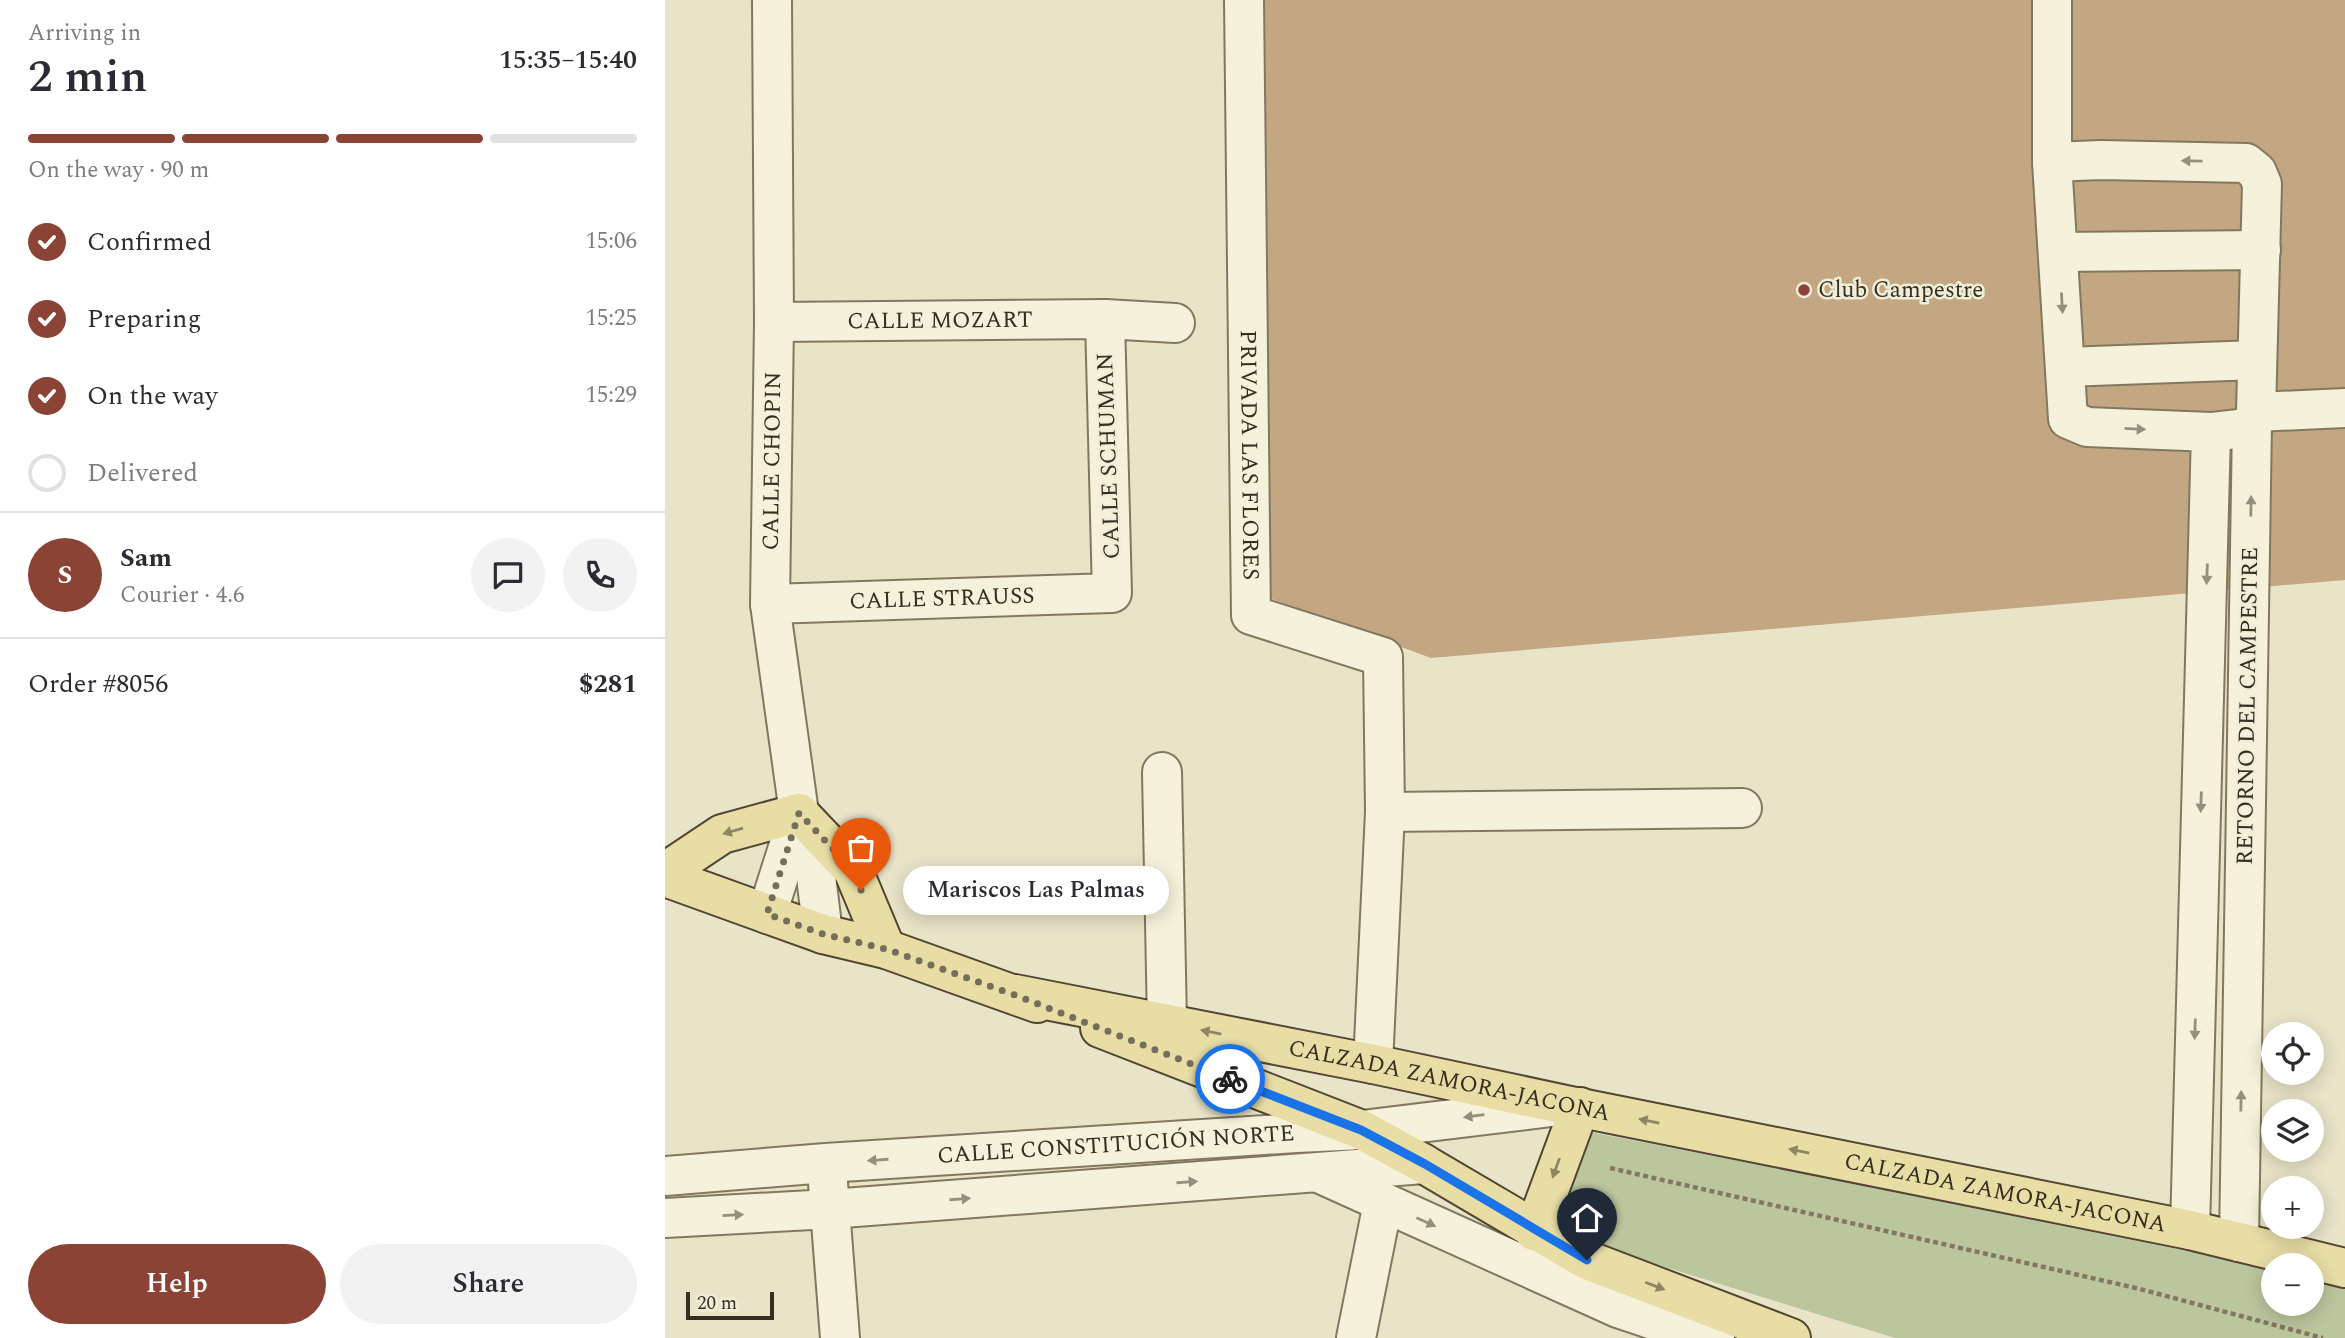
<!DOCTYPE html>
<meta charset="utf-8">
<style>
:root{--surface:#fff;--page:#f2f2f3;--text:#2b2b33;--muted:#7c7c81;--line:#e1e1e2;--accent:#8b4336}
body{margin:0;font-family:Spectral,serif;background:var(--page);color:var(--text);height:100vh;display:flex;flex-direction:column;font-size:26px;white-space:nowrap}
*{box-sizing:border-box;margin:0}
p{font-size:23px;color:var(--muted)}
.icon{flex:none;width:38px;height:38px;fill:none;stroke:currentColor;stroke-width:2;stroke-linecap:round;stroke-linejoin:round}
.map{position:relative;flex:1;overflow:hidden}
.drawer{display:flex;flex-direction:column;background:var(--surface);width:665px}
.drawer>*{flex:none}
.fabs{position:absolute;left:1596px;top:1022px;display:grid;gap:14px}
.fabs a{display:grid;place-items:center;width:63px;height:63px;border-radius:50%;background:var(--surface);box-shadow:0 4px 18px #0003;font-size:35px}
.scale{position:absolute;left:21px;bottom:18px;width:88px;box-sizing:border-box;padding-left:7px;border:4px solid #352e21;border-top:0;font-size:19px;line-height:24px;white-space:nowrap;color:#352e21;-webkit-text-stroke:5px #f1eed7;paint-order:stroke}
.pin{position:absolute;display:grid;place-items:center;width:60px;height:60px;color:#fff;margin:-72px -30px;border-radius:50% 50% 50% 0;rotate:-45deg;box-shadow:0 0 7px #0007}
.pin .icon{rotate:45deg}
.courier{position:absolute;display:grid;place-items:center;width:70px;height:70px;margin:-35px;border:5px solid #1a73e8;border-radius:50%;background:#fff;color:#222;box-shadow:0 2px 9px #0007}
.bubble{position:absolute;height:49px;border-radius:24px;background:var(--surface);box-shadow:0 4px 18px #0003;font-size:23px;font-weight:600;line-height:49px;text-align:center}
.head em{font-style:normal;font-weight:600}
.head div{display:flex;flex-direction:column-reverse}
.head{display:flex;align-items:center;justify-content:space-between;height:119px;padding:0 28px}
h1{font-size:46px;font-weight:600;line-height:52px}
.bar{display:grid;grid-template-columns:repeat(4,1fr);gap:10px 7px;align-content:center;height:84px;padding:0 28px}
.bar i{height:9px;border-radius:5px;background:var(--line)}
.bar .active{background:var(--accent)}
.bar p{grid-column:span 4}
.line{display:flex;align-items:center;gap:18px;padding:0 28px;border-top:2px solid var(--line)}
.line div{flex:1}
.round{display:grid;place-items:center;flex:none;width:74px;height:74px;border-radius:37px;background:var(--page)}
ol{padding:0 28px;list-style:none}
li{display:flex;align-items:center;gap:21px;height:77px}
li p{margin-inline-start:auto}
li .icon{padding:7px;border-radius:50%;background:var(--accent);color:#fff;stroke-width:4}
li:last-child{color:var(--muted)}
li i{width:38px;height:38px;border:4px solid var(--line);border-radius:50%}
.primary-button{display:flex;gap:14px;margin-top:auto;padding:14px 28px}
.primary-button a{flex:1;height:80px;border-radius:42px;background:var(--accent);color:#fff;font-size:28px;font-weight:600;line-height:80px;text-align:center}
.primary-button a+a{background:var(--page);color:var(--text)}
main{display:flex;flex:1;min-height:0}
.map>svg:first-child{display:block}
.green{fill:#bbc69d}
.building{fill:#c3a783}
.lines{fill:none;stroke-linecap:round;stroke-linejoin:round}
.minor-casing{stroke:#83785f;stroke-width:42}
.major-casing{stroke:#524633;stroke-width:42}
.path{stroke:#83785f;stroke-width:4.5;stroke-dasharray:5 3.5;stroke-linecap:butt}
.minor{stroke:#f5f1da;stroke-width:38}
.major{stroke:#e7dda5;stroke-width:38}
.oneway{fill:#95907e}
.oneway2{fill:#8e8663}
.done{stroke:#746e5b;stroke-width:7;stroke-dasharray:0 12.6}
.route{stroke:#1a73e8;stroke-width:9}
.poi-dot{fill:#8b4336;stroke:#f1eed7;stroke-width:2.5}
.labels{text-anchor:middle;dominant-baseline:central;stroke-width:5;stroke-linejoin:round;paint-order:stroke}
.poi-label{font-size:23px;fill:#352e21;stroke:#f1eed7;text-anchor:start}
.street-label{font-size:23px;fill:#352e21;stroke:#f1eed7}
</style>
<main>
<section class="drawer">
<div class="head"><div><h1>2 min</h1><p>Arriving in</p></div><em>15:35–15:40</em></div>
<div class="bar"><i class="active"></i><i class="active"></i><i class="active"></i><i></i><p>On the way · 90 m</p></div>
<ol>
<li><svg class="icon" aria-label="check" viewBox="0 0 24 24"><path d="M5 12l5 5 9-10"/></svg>Confirmed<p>15:06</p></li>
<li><svg class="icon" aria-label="check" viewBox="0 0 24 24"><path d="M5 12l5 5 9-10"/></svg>Preparing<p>15:25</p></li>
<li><svg class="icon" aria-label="check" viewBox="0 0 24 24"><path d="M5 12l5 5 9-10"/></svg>On the way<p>15:29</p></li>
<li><i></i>Delivered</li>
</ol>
<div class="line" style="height:126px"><b class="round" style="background:var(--accent);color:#fff">S</b><div><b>Sam</b><p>Courier · 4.6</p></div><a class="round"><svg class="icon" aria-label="chat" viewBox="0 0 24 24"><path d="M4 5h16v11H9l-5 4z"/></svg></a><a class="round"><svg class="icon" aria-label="phone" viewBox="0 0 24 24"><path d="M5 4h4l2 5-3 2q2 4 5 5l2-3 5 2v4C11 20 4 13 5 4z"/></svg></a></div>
<div class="line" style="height:91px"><div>Order #8056</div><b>$281</b></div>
<div class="primary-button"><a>Help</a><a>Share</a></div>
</section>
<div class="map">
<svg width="1680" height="1338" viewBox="0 0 1680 1338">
<rect width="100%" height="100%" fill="#e9e4c8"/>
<!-- green -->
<path class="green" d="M 919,1131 L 1537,1250 L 1608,1266 L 1608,1304 L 1647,1304 L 1647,1276 L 1680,1284 L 1680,1338 L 1230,1338 L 932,1246 L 891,1225 Z"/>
<!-- building -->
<path class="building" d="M 594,0 L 1680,0 L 1680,580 L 766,658 L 601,597 Z"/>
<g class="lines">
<!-- minor casing -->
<g class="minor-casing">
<g id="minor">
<path id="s1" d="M 579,0 L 586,615 L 718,657 L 720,812 L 708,1064"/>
<path d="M 1387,0 L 1387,162 L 1403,419 L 1422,427 L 1546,432 L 1572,429"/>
<path d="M 1387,162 L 1436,160 L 1581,163 L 1592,172 L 1597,184 L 1591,412 L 1587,424 L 1574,1242"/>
<path d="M 1394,252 L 1596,250"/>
<path id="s2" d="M 109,322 L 440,319 L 510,323"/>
<path d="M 1400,367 L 1592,360"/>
<path d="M 1591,412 L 1680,408"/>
<path id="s3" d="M 105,604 L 447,593 L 440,319"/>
<path d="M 497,772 L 502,1023"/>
<path d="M 720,812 L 1077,808"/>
<path d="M 134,813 L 151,876 L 158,934"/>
<path id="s4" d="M 102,914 L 134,813 L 105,604 L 109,322 L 107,0"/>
<path d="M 656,1174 L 953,1308 L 1039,1337 L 1050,1338"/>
<path id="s5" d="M 0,1176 L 161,1163 L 631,1133 L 697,1130 L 894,1106"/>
<path d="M 163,1183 L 175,1338"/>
<path d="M 0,1218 L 165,1209 L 759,1164"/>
<path d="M 1525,1230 L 1546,432"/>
<path d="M 691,1338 L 718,1203"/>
</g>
</g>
<!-- major casing -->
<g class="major-casing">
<g id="major">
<path d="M 0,872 L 57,834 L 134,813 L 188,870 L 221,949"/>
<path d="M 0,877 L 158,934 L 221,949 L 372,1003"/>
<path id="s6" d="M 350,994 L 708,1064 L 901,1105 L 1525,1230 L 1680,1268"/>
<path d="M 435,1028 L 697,1130 L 759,1164 L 922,1260 L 1126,1338"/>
<path d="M 869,1231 L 915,1107"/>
</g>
</g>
<!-- path -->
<path class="path" d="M 945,1168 L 1475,1289 L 1658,1338"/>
<!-- minor -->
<use href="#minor" class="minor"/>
<!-- major -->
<use href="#major" class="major"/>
</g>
<!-- one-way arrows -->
<defs><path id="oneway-solid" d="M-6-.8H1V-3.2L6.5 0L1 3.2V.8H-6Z" transform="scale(1.75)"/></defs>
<g class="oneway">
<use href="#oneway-solid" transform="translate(1527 161) rotate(-179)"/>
<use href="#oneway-solid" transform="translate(1397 303) rotate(87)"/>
<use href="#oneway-solid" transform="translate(1470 429) rotate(3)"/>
<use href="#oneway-solid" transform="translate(1586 506) rotate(-89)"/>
<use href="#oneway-solid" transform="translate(1542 574) rotate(92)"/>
<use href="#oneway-solid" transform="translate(1536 802) rotate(92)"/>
<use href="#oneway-solid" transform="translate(1530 1029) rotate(92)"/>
<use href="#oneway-solid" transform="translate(1576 1101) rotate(-89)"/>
<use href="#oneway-solid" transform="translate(809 1116) rotate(173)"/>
<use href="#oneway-solid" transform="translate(213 1160) rotate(176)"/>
<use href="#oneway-solid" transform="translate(522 1182) rotate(-4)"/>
<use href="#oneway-solid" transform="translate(295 1199) rotate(-4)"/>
<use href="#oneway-solid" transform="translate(68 1215) rotate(-3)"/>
<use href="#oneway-solid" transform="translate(761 1222) rotate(24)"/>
</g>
<g class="oneway2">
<use href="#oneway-solid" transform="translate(68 831) rotate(164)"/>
<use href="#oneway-solid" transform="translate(546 1032) rotate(-169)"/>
<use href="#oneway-solid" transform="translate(984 1121) rotate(-168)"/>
<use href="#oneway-solid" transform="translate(1134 1151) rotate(-169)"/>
<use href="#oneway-solid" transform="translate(891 1168) rotate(110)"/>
<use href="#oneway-solid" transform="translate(990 1286) rotate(21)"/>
</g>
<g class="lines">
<!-- done -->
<path class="done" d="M 196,890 L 188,870 L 134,813 L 102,914 L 158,934 L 221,949 L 350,995 L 565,1079"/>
<!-- route -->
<path class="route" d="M 565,1079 L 696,1130 L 760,1164 L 922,1260"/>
</g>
<!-- markers -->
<circle class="poi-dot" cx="1139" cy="290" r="7"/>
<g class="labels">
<!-- poi labels -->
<g class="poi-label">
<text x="1153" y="290">Club Campestre</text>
</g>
<!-- street labels -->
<g class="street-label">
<text stroke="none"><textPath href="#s2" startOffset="166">CALLE MOZART</textPath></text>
<text stroke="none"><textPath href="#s1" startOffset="455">PRIVADA LAS FLORES</textPath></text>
<text transform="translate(444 456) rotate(-92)">CALLE SCHUMAN</text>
<text stroke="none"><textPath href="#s4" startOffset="460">CALLE CHOPIN</textPath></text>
<text stroke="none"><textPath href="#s3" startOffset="172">CALLE STRAUSS</textPath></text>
<text transform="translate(1583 706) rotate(-89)">RETORNO DEL CAMPESTRE</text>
<text stroke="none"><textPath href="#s6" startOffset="443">CALZADA ZAMORA-JACONA</textPath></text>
<text stroke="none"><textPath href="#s5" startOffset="452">CALLE CONSTITUCIÓN NORTE</textPath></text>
<text stroke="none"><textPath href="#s6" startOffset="1010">CALZADA ZAMORA-JACONA</textPath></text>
</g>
</g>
</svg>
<div class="fabs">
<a><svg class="icon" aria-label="locate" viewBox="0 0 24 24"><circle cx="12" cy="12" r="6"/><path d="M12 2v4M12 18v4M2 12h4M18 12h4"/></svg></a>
<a><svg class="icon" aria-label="layers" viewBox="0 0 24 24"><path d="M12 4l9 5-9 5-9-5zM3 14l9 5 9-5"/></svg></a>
<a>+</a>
<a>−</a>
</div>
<div class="scale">20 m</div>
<div class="pin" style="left:196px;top:890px;background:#ea580c"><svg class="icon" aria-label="bag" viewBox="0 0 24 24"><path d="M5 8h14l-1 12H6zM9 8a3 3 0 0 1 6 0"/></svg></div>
<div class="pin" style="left:922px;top:1260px;background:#1f2937"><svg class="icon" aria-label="home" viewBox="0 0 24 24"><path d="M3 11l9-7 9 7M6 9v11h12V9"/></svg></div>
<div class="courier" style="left:565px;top:1079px"><svg class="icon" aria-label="bike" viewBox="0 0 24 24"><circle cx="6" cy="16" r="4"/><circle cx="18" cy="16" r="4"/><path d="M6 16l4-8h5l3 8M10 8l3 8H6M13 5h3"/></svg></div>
<div class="bubble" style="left:238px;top:866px;width:266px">Mariscos Las Palmas</div>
</div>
</main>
